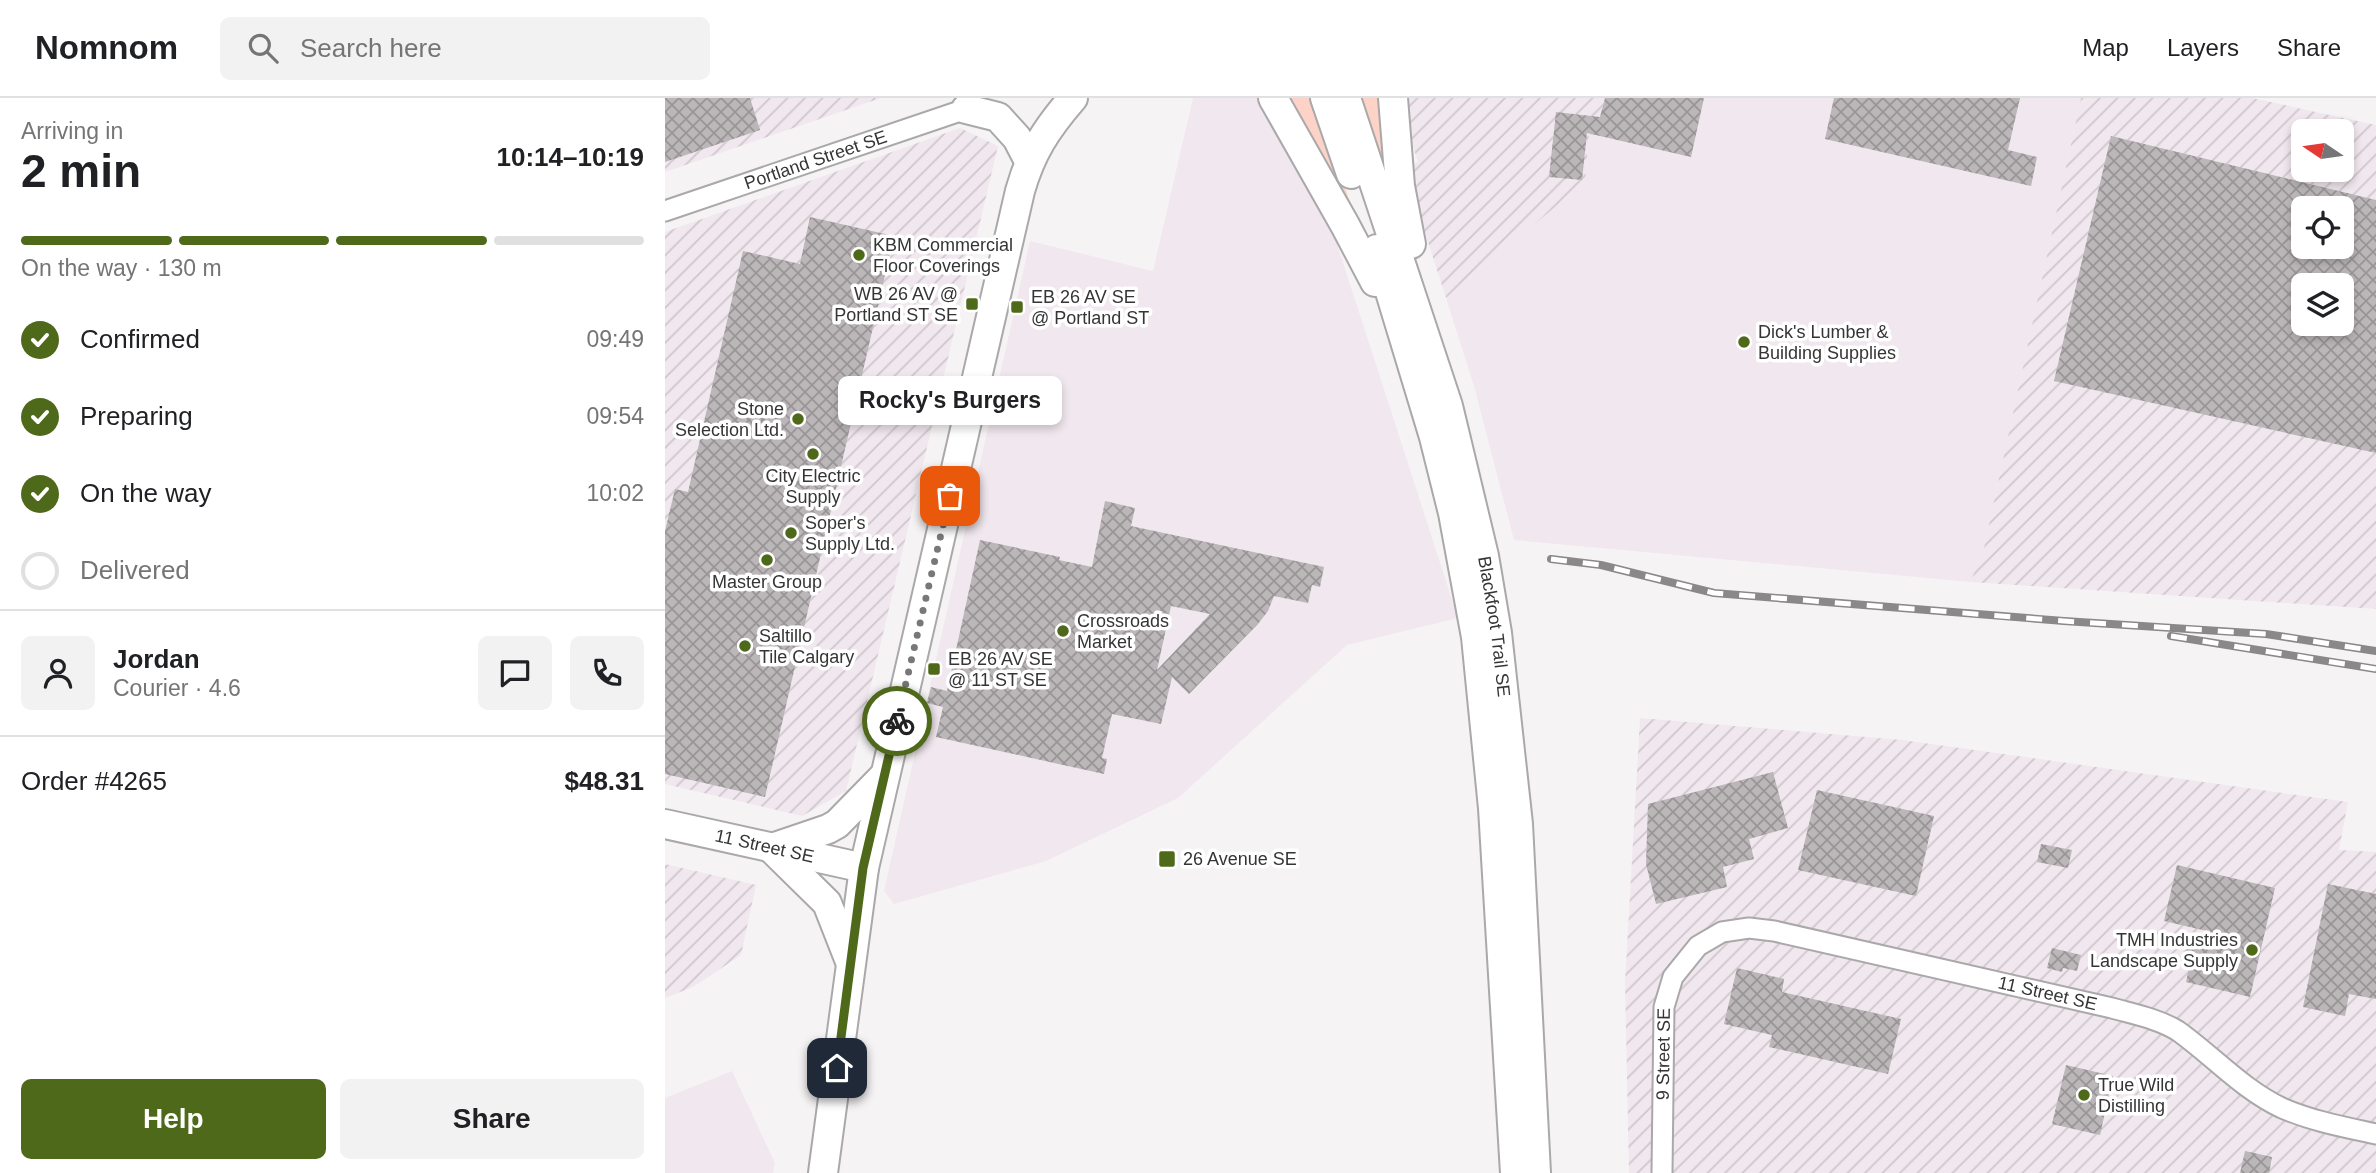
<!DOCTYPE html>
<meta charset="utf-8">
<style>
:root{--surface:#fff;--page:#f2f2f2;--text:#202124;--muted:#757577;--line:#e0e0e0;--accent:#4f691b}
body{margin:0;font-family:Arial,sans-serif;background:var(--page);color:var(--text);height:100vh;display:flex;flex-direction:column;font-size:26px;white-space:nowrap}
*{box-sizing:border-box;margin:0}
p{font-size:23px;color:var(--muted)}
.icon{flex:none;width:38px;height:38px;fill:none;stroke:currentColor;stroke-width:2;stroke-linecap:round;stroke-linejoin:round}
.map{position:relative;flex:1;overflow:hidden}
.drawer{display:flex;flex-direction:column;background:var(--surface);width:665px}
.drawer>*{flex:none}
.needle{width:46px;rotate:283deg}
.buttons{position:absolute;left:1626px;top:21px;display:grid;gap:14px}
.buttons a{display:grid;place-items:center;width:63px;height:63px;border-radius:10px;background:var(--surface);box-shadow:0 4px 10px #0003;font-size:35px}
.pin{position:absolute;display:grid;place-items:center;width:60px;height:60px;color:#fff;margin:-30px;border-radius:14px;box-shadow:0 4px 10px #0006}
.courier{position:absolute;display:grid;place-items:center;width:70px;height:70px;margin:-35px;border:5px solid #4f691b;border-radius:50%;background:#fff;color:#222;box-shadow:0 2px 9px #0007}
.bubble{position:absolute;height:49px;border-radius:10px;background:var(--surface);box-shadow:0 4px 10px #0003;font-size:23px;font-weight:600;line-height:49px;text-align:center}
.overview em{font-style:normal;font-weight:600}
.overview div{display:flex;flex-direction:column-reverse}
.overview{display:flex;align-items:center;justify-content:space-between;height:119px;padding:0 21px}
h1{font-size:46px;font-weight:600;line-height:52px}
.bar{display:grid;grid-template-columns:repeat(4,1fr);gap:10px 7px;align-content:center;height:84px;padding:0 21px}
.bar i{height:9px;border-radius:5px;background:var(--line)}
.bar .current{background:var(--accent)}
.bar p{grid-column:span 4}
.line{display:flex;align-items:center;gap:18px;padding:0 21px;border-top:2px solid var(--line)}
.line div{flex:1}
.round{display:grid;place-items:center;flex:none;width:74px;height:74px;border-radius:10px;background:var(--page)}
ol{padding:0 21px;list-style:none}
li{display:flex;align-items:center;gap:21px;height:77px}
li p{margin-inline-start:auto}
li .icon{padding:7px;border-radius:50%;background:var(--accent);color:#fff;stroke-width:4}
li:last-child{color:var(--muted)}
li i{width:38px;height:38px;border:4px solid var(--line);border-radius:50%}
.cta{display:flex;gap:14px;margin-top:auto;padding:14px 21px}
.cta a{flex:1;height:80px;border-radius:10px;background:var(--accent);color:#fff;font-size:28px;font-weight:600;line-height:80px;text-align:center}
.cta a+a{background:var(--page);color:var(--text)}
header{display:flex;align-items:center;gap:42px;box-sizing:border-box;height:98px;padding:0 35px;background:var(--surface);border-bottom:2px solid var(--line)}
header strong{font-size:33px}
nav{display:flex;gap:38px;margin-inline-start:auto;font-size:24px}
.search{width:490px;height:63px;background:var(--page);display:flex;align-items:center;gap:18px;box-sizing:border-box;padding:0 24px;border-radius:10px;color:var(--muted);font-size:26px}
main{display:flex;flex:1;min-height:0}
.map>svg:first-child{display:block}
.built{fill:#f1e7ee}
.industrial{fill:url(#industrial-furrows);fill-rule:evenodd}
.green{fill:#fdd3c8}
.building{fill:url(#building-cross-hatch);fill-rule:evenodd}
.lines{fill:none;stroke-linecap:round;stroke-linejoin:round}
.street-casing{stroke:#aba8aa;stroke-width:23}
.secondary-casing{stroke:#aba8aa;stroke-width:32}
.street{stroke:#fff;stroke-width:19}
.secondary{stroke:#fff;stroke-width:28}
.rail-casing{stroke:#8a8889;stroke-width:8}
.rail{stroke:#fff;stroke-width:5;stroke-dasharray:16;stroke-linecap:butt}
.done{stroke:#797879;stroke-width:7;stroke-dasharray:0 12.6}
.route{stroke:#4f691b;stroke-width:9}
.poi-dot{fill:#4f691b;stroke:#fff;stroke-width:2.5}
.labels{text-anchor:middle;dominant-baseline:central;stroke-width:7;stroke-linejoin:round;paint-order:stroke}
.street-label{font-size:18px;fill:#363536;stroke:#fff}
.poi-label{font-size:18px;fill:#363536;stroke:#fff;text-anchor:start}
</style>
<header>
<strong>Nomnom</strong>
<div class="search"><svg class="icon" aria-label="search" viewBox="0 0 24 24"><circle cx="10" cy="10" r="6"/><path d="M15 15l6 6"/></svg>Search here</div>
<nav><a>Map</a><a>Layers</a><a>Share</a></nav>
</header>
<main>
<section class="drawer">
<div class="overview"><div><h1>2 min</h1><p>Arriving in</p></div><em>10:14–10:19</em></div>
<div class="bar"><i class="current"></i><i class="current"></i><i class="current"></i><i></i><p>On the way · 130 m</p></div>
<ol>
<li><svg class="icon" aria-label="check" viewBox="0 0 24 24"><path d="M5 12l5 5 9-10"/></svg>Confirmed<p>09:49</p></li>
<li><svg class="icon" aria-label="check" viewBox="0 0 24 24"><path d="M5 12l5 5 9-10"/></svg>Preparing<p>09:54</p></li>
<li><svg class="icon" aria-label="check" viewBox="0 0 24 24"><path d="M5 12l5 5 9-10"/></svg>On the way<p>10:02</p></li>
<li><i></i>Delivered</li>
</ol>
<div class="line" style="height:126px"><a class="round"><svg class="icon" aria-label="person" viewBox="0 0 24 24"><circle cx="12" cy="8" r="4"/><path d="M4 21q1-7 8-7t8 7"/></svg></a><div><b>Jordan</b><p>Courier · 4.6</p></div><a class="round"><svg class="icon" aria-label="chat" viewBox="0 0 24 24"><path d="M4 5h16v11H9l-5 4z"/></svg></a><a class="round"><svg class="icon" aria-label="phone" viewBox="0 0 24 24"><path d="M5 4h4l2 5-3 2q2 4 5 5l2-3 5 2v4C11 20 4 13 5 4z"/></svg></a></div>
<div class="line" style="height:91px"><div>Order #4265</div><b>$48.31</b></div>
<div class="cta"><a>Help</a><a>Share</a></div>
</section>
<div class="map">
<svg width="1711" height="1075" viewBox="0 0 1711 1075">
<defs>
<pattern id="industrial-furrows" width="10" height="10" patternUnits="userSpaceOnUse" patternTransform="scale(1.75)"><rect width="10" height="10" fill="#f1e7ee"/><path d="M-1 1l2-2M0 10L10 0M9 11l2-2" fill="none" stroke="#cfc7cd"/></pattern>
<pattern id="building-cross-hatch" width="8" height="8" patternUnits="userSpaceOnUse" patternTransform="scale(1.75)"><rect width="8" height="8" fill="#bbb6b7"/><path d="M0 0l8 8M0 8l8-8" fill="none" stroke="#999596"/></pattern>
</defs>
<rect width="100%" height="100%" fill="#f6f3f5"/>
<!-- built -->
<g class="built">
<path d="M 528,0 L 593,0 L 661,112 L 793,520 L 682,547 L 513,700 L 381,763 L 229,806 L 219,793 L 365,143 L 488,173 Z"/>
<path d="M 940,0 L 1416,0 L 1317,459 L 1308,477 L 1306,484 L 849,442 L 809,288 L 781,200 L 920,84 L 924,35 L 931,36 Z"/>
<path d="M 67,973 L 110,1065 L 108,1075 L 0,1075 L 0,1000 Z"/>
</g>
<!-- industrial -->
<g class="industrial">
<path d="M 0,0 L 216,0 L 0,74 Z"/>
<path d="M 738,0 L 940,0 L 931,37 L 924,36 L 920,84 L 781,200 L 746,91 L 746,67 L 753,64 L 741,27 Z"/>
<path d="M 1416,0 L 1587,0 L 1711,27 L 1711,511 L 1306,484 L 1308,477 L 1317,459 ZM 1638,33 L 1676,33 L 1676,72 L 1638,72 ZM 1638,110 L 1676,110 L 1676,149 L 1638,149 ZM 1638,187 L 1676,187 L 1676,226 L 1638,226 Z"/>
<path d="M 295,30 L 333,48 L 181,693 L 137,718 L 0,686 L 0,134 Z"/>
<path d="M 975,620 L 1237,642 L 1683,704 L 1674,752 L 1711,754 L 1711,1075 L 964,1075 L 960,885 Z"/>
<path d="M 0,766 L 91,787 L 76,857 L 28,889 L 0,900 Z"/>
</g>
<!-- green -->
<g class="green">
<path d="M 617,0 L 650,0 L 690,119 Z"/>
<path d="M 691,0 L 719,0 L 728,108 Z"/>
</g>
<!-- building -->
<g class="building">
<path d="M 0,0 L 85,0 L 95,32 L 0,64 Z"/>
<path d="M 940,0 L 1039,0 L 1026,59 L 922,35 L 917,82 L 884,79 L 891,14 L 935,19 Z"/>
<path d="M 1169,0 L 1355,0 L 1343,52 L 1372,59 L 1366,88 L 1160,41 Z"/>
<path d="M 1446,38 L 1711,102 L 1711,355 L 1389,283 ZM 1638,110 L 1676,110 L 1676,149 L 1638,149 ZM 1638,187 L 1676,187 L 1676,226 L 1638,226 Z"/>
<path d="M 145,119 L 229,138 L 100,699 L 0,676 L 0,433 L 10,391 L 23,394 L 78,153 L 135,166 Z"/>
<path d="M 440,403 L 470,410 L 466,428 L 659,469 L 655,489 L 647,487 L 643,505 L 609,498 L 603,513 L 593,526 L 524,596 L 507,579 L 496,626 L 447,616 L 437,660 L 442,661 L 439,676 L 271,639 L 278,609 L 262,605 L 266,589 L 282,593 L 315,442 L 395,459 L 394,462 L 427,469 ZM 506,508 L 545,516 L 492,572 Z"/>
<path d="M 1108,674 L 1123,730 L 1084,741 L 1089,761 L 1058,769 L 1062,789 L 991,806 L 981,766 L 983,706 Z"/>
<path d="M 1152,692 L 1269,718 L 1251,798 L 1133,772 Z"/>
<path d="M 1376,746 L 1407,752 L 1403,770 L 1372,764 Z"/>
<path d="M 1512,767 L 1610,790 L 1585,899 L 1521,884 L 1525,865 L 1518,854 L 1546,834 L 1499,823 Z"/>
<path d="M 1663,786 L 1711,796 L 1711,901 L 1684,896 L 1680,918 L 1638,909 Z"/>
<path d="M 1387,850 L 1416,857 L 1412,873 L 1398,870 L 1397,874 L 1382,870 Z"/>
<path d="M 1072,870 L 1119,881 L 1117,894 L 1236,921 L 1223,976 L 1104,949 L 1107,937 L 1059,926 Z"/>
<path d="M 1401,967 L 1448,978 L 1435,1037 L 1387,1026 Z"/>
<path d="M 1580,1053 L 1607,1059 L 1604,1075 L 1575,1075 Z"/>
</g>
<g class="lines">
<!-- street casing -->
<g class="street-casing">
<g id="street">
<path id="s1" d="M 0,113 L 301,11"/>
<path id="s2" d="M 997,1075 L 999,909 L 1008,879 L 1033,848 L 1057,834 L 1084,830 L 1109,833 L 1447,910 C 1468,916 1494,921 1513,933 C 1548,958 1577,991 1617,1010 C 1647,1023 1679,1029 1711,1036"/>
</g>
</g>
<!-- secondary casing -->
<g class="secondary-casing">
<g id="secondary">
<path d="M 608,0 L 680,127 L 710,184"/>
<path d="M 660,0 L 686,76"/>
<path id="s3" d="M 681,0 L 783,308 L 819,458 L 832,535 L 853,726 L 871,1075"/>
<path d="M 728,0 L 735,88 L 746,146"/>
<path d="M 301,11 L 333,19 L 352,40 L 364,63"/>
<path d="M 712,151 L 769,339 L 788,415 L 811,539 L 828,710 L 850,1075"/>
<path id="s4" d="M 0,726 L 199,770"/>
<path d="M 107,750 L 163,731 L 172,726 L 219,678"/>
<path d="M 107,751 L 162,805 L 184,861"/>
<path d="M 158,1075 L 199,770 L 355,93 C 366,54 382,30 408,0"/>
</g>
</g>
<!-- street -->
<use href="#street" class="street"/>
<!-- secondary -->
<use href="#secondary" class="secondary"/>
<!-- rail casing -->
<g class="rail-casing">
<g id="rail">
<path d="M 886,461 L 936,467 L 1049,495 L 1399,523 L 1601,536 L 1711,553"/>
<path d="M 1506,538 L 1711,571"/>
</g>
</g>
<!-- rail -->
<use href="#rail" class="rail"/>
</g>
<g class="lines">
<!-- done -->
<path class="done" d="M 232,623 L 285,398"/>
<!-- route -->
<path class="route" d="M 172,970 L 198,770 L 232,623"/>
</g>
<!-- markers -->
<g class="poi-dot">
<circle cx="194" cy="157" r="7"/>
<rect x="300" y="199" width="14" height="14" rx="3.5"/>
<rect x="345" y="202" width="14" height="14" rx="3.5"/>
<circle cx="1079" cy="244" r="7"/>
<circle cx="133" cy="321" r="7"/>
<circle cx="148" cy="356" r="7"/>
<circle cx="126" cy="435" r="7"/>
<circle cx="102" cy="462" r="7"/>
<circle cx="398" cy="533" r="7"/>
<circle cx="80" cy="548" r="7"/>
<rect x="262" y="564" width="14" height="14" rx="3.5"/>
<rect x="493" y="752" width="18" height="18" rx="3.5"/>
<circle cx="1587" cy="852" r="7"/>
<circle cx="1419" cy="997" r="7"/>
</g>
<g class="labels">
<!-- street labels -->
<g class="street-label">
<text stroke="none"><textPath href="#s1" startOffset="159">Portland Street SE</textPath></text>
<text stroke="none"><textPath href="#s3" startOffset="550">Blackfoot Trail SE</textPath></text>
<text stroke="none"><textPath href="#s4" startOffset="102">11 Street SE</textPath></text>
<text stroke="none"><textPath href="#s2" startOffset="598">11 Street SE</textPath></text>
<text stroke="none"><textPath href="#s2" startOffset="119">9 Street SE</textPath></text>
</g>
<!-- poi labels -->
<g class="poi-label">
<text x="208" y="147">KBM Commercial<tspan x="208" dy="21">Floor Coverings</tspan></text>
<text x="293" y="196" text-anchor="end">WB 26 AV @<tspan x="293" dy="21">Portland ST SE</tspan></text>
<text x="366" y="199">EB 26 AV SE<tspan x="366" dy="21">@ Portland ST</tspan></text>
<text x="1093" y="234">Dick's Lumber &amp;<tspan x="1093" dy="21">Building Supplies</tspan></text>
<text x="119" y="311" text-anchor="end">Stone<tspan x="119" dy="21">Selection Ltd.</tspan></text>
<text x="148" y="378" text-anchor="middle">City Electric<tspan x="148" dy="21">Supply</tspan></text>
<text x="140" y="425">Soper's<tspan x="140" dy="21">Supply Ltd.</tspan></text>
<text x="102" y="484" text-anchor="middle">Master Group</text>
<text x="412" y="523">Crossroads<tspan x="412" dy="21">Market</tspan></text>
<text x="94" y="538">Saltillo<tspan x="94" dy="21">Tile Calgary</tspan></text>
<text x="283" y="561">EB 26 AV SE<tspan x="283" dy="21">@ 11 ST SE</tspan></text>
<text x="518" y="761">26 Avenue SE</text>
<text x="1573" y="842" text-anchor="end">TMH Industries<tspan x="1573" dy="21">Landscape Supply</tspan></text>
<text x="1433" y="987">True Wild<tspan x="1433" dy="21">Distilling</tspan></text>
</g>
</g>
</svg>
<div class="buttons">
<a><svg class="needle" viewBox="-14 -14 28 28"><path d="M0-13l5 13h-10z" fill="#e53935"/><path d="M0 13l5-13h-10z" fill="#757577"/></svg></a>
<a><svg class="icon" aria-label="locate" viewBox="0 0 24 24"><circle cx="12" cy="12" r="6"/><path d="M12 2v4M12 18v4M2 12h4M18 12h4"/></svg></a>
<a><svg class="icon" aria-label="layers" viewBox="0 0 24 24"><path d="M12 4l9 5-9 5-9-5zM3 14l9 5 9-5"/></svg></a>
</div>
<div class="pin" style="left:285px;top:398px;background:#ea580c"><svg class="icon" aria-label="bag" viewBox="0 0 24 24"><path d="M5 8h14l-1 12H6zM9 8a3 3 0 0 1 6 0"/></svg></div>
<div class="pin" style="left:172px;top:970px;background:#1f2937"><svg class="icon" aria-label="home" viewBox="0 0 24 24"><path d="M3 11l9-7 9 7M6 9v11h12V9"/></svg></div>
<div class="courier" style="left:232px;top:623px"><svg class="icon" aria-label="bike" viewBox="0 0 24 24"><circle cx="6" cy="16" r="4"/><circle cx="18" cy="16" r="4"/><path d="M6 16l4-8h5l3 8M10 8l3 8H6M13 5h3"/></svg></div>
<div class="bubble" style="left:173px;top:278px;width:224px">Rocky's Burgers</div>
</div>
</main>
